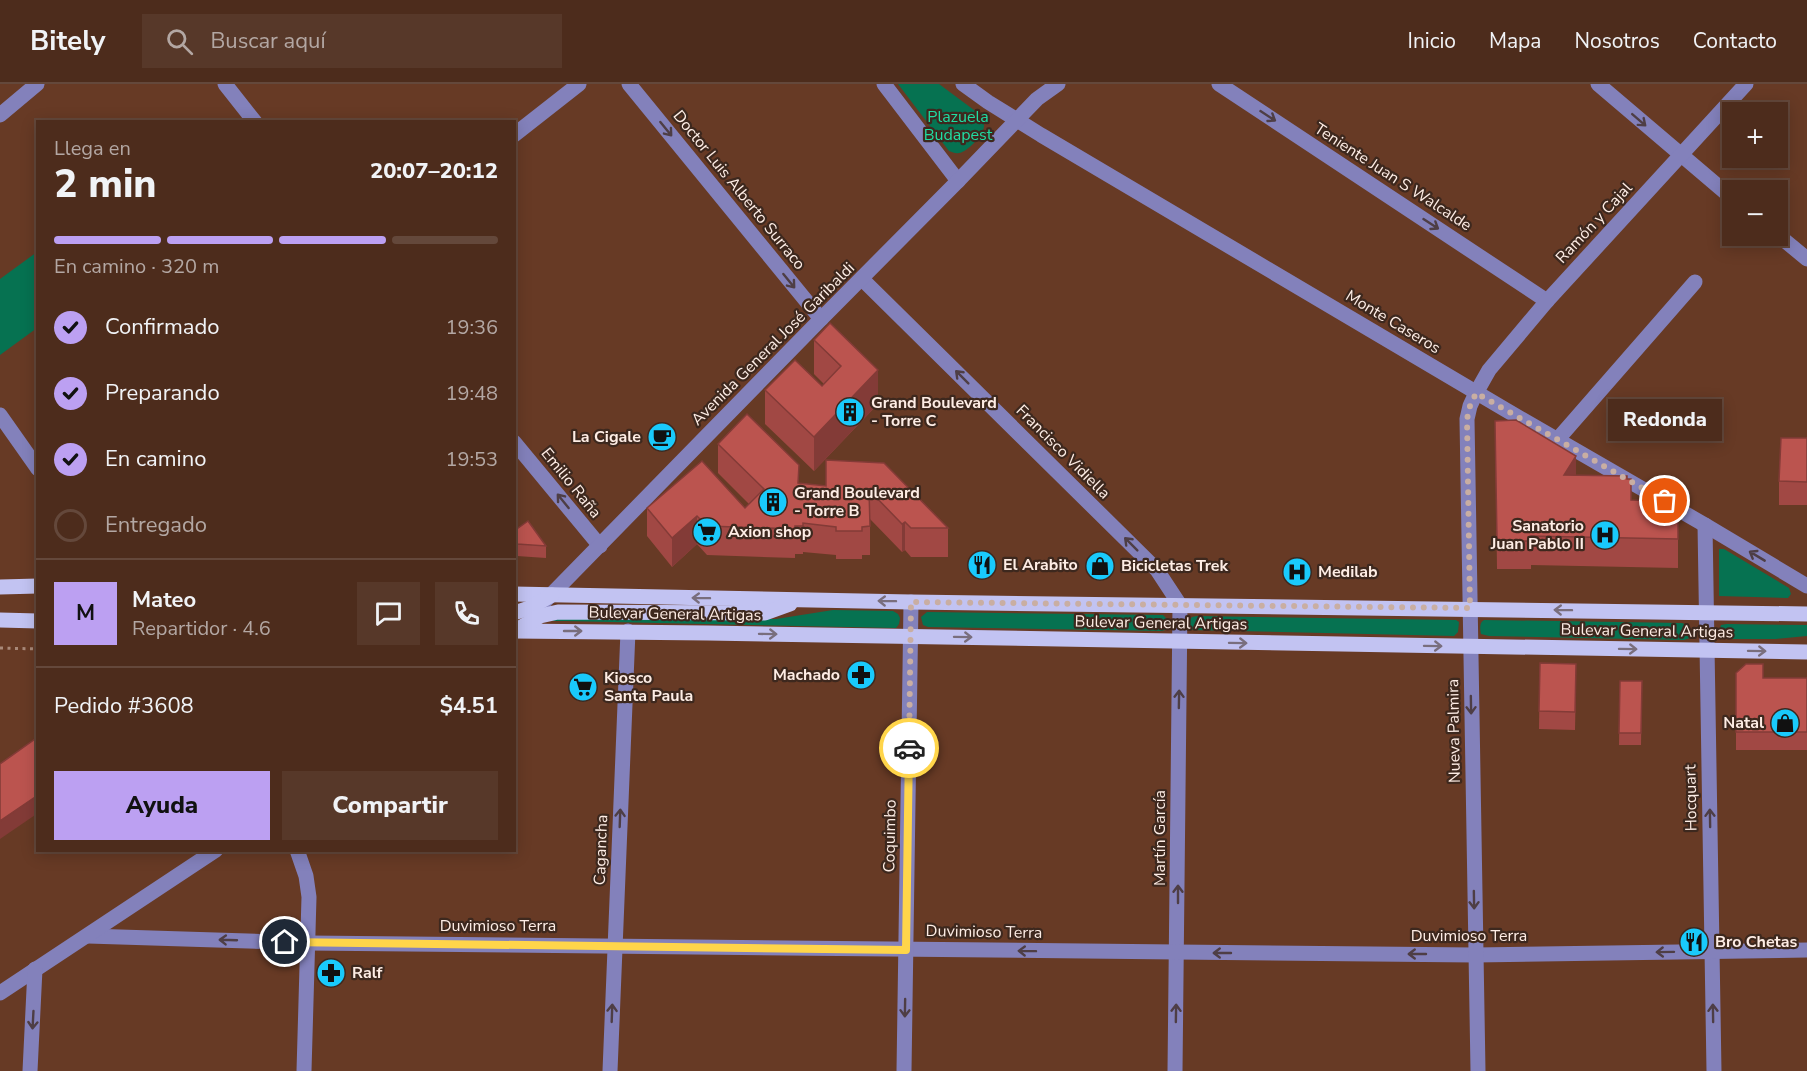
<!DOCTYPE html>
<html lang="es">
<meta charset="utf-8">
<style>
:root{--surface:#4d2c1c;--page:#573829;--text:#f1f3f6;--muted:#b3a7a3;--line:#64483b;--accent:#bca0f2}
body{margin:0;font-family:"Nunito Sans",sans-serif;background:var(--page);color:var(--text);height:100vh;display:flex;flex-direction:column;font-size:22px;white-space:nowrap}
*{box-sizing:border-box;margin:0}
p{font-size:20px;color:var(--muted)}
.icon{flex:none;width:33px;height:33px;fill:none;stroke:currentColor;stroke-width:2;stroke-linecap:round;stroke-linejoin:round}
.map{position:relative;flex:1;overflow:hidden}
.drawer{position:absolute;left:36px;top:36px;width:480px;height:732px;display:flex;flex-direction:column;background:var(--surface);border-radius:0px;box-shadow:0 3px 15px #0003,0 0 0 2px var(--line)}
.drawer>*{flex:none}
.fabs{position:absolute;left:1722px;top:18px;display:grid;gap:12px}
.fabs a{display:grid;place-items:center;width:66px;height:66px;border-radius:0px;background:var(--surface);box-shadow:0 3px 15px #0003,0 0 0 2px var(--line);font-size:30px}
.pin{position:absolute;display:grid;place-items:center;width:51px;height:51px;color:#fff;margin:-26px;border:3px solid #fff;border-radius:50%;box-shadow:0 2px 6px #0007}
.courier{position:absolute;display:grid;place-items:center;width:60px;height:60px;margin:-30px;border:4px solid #ffd54a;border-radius:50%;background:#fff;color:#222;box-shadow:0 2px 8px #0007}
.bubble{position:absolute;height:42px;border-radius:0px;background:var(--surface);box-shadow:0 3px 15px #0003,0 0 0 2px var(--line);font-size:20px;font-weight:800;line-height:42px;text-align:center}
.head em{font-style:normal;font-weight:800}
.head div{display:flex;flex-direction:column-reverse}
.head{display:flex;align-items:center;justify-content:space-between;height:102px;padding:0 18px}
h1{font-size:39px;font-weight:800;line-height:45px}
.bar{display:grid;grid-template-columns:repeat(4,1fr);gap:9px 6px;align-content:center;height:72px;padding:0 18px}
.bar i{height:8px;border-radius:4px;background:var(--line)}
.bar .selected{background:var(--accent)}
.bar p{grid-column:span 4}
.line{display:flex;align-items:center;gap:15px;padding:0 18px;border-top:2px solid var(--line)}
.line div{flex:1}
.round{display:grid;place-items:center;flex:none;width:63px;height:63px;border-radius:0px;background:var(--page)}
ol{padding:0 18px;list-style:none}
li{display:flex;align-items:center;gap:18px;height:66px}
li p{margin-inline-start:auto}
li .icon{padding:6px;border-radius:50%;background:var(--accent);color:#111;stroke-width:4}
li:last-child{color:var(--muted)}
li i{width:33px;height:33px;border:3px solid var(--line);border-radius:50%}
.primary-button{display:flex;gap:12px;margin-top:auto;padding:12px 18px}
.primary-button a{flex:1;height:69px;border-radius:0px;background:var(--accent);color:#111;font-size:24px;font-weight:800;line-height:69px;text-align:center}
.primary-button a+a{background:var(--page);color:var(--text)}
header{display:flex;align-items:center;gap:36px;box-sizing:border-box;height:84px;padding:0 30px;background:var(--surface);border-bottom:2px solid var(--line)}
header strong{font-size:28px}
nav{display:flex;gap:33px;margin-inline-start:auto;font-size:21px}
.search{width:420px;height:54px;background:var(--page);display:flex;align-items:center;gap:15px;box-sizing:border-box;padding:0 21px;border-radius:0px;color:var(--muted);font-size:22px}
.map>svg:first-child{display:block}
.green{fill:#067251}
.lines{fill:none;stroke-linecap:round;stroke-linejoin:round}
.path{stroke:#a98979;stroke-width:3;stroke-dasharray:3 4.5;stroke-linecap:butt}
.minor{stroke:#8381bb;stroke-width:15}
.major{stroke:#c2c3f2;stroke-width:15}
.wall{fill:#a14844}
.shaded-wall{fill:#833b37}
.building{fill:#bb544f;stroke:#833b37;stroke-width:1.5}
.oneway{stroke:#4e3e45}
.oneway2{stroke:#796e7d}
.done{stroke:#c9aea2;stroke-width:6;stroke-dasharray:0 10.8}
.route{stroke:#ffd54a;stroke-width:8}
.labels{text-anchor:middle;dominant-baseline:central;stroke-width:4.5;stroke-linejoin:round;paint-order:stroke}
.park-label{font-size:16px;fill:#20dea3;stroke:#3d281e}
.street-label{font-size:16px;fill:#feede5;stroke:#3d281e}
.poi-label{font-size:16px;font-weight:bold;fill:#feede5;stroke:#3d281e;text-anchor:start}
</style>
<header>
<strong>Bitely</strong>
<div class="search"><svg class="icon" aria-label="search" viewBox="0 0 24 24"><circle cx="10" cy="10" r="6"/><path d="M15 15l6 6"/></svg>Buscar aquí</div>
<nav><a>Inicio</a><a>Mapa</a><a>Nosotros</a><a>Contacto</a></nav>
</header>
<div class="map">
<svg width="1807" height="987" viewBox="0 0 1807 987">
<rect width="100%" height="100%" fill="#673a25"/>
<!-- green -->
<g class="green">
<path d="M 898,0 L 939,0 L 982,32 C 983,35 984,38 984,42 C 984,51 967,68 959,69 C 955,70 953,68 949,67 Z"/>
<path d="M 37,168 L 37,244 L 0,271 L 0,195 Z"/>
<path d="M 1719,465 L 1724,465 L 1789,504 L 1791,510 L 1788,514 L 1719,512 Z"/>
<path d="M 833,526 L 893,527 L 898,530 L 900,534 L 899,540 L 896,544 L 564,537 L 553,537 L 552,535 L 776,535 Z"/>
<path d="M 927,528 L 1163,531 L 1168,536 L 1168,545 L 1162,547 L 928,543 L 923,541 L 921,533 Z"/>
<path d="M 1197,532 L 1456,536 L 1459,538 L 1458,548 L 1454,552 L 1190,546 L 1188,544 L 1188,538 L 1192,533 Z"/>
<path d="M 1484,536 L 1682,539 L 1689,542 L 1692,550 L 1690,554 L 1684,556 L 1489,552 L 1481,550 C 1480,545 1479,539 1484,536 Z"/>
<path d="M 1727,540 L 1807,541 L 1807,552 L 1776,555 L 1724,555 C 1719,551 1719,547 1721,541 Z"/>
</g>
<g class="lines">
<!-- path -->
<path class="path" d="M 0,564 L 38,565"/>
<!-- minor -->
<g class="minor">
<path d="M 225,0 L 255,38"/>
<path d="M 629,0 L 821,235"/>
<path d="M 884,0 L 958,97"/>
<path d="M 963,0 L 988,18 L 1041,51 L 1506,326 L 1705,441 L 1807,502"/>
<path d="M 1219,0 L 1547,217"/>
<path d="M 1598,0 L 1732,114"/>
<path d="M 0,31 L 37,0"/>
<path d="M 514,51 L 579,0"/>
<path d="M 1778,151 L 1807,175"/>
<path d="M 862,195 L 1157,486 L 1180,521 L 1175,987"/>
<path d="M 0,331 L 38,385"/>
<path d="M 1557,356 L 1695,198"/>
<path d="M 514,358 L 600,462"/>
<path d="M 1705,441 L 1714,987"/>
<path d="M 545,517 L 821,235 L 958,97 L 1037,15 L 1058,0"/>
<path d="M 297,766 L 306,792 L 309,813 L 304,987"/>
<path d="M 88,852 L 307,859 L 1177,868 L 1475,871 L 1807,866"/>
<path d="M 0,909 L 216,766"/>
<path d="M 30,987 L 35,885"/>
<path d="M 610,987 L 628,547"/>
<path d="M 904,987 L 911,518"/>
<path d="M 1478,987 L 1467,335 L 1470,322 L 1476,309 L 1489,286 L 1547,217 L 1746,0"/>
</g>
<!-- major -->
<g class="major">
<path d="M 0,503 L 38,502"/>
<path d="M 514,510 L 911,518 L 1807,530"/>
<path d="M 514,529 L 529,524 L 552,511"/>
<path d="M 0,536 L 38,537"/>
<path d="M 514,547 L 708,549 L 1807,568"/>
<path d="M 515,547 L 540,532 L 558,528 L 765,529 L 790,520"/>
</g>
</g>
<!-- wall -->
<g class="wall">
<path d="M 814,256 L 878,320 L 814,387 L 765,340 L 765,306 L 822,302 L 824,300 L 814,290 Z"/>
<path d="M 1495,337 L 1576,391 L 1627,395 L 1631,416 L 1663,421 L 1671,425 L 1676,431 L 1678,431 L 1678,484 L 1531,481 L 1531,485 L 1497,485 Z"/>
<path d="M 1807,354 L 1807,421 L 1779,421 L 1779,397 Z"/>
<path d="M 718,360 L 799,399 L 826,402 L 826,376 L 948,444 L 948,473 L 911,473 L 905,466 L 902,468 L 870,435 L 870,471 L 862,471 L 862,475 L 836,475 L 836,471 L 803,468 L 803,470 L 795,470 L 795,474 L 707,471 L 697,460 L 672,483 L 647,452 L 647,424 L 745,424 L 749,420 L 718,389 Z"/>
<path d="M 514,447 L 546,462 L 546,474 L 517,472 L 514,469 Z"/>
<path d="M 1540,579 L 1576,598 L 1575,646 L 1539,645 Z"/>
<path d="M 1736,589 L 1763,594 L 1807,594 L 1807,666 L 1736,666 Z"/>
<path d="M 1620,597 L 1642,597 L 1641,661 L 1619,661 Z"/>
</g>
<!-- shaded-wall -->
<g class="shaded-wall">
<path d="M 878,286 L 878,320 L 814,387 L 814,353 Z"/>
<path d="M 1576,372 L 1576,400 L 1564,391 Z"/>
<path d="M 697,432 L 697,460 L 672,483 L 672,454 Z"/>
<path d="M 905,438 L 905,466 L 902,468 L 902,440 Z"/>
<path d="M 38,711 L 38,729 L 0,755 L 0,737 Z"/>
</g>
<!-- building -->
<g class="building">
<path d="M 830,239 L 878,286 L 814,353 L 765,306 L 795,276 L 822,302 L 841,282 L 814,256 Z"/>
<path d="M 747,330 L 799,381 L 798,399 L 826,402 L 826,376 L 884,379 L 948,444 L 911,444 L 905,438 L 902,440 L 869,406 L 870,442 L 862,443 L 862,447 L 836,447 L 836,443 L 803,439 L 803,442 L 795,442 L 795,445 L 707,442 L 697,432 L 672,454 L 647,424 L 702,377 L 745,424 L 764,405 L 718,360 Z"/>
<path d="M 1516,336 L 1576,372 L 1564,391 L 1627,392 L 1627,395 L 1631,395 L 1631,416 L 1663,417 L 1663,421 L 1670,421 L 1671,425 L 1676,425 L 1676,431 L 1678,431 L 1678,455 L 1531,452 L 1531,457 L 1497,457 L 1495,337 Z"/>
<path d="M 1781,354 L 1807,354 L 1807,398 L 1779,397 Z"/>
<path d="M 528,437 L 546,462 L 517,460 L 514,457 L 514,447 Z"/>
<path d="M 1540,579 L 1576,580 L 1575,628 L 1539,627 Z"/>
<path d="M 1746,580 L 1763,580 L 1763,594 L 1807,594 L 1807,648 L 1736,648 L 1736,589 Z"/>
<path d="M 1620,597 L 1642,597 L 1641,649 L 1619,649 Z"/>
<path d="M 38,653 L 38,711 L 0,737 L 0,680 Z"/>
</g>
<!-- one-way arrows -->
<defs><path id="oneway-shaft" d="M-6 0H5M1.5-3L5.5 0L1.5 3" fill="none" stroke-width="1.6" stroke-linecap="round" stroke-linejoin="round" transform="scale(1.5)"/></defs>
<g class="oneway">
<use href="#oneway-shaft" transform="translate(1268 32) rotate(33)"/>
<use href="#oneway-shaft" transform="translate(1639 36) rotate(41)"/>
<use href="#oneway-shaft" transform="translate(666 45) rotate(51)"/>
<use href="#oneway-shaft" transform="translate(1431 140) rotate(33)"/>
<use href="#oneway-shaft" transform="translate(789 197) rotate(51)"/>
<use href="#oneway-shaft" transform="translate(962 293) rotate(-135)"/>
<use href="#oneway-shaft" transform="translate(563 417) rotate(-129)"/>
<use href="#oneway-shaft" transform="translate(1131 460) rotate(-135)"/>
<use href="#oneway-shaft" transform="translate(1757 472) rotate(-149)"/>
<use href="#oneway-shaft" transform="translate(1179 615) rotate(-89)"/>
<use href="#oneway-shaft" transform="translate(1471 621) rotate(89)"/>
<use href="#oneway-shaft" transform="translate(620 734) rotate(-88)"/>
<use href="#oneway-shaft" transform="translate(1710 734) rotate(-91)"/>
<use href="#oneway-shaft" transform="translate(1178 810) rotate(-90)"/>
<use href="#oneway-shaft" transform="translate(1474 816) rotate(89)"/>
<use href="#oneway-shaft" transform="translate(228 856) rotate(-178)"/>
<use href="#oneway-shaft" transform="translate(1027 867) rotate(-179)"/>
<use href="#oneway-shaft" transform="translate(1665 868) rotate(179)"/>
<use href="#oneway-shaft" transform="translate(1222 869) rotate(-180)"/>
<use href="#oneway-shaft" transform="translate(1417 870) rotate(-180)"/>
<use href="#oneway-shaft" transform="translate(905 924) rotate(91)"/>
<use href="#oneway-shaft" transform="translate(612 929) rotate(-88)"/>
<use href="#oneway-shaft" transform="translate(1176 929) rotate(-89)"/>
<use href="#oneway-shaft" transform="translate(1713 929) rotate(-91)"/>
<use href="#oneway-shaft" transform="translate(33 936) rotate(93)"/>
</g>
<g class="oneway2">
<use href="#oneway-shaft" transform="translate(701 514) rotate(-179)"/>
<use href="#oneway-shaft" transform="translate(887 517) rotate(-179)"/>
<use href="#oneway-shaft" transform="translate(1563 526) rotate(-179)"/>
<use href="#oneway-shaft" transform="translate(573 547)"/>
<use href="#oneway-shaft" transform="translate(768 550) rotate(1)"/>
<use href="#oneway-shaft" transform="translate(963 553) rotate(1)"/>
<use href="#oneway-shaft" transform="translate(1238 559) rotate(1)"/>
<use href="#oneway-shaft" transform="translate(1433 562) rotate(1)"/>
<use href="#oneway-shaft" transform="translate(1628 565) rotate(1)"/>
<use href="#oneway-shaft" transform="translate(1757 567) rotate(1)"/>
</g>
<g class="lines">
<!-- done -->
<path class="done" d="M 909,664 L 911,518 L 1470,524 L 1467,335 L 1470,322 L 1476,309 L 1665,417"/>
<!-- route -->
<path class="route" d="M 285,858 L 906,866 L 909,664"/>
</g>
<!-- icons -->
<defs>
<g id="building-disc" transform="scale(1.5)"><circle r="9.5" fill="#19cafc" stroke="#3d281e"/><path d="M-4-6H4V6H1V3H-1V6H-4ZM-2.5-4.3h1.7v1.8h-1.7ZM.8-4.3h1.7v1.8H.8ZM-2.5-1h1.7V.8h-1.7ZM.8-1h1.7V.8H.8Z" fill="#111"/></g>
<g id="cafe-disc" transform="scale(1.5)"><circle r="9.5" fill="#19cafc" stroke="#3d281e"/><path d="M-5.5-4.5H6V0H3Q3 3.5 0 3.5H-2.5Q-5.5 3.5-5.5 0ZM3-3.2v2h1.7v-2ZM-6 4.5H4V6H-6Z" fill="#111"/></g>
<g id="supermarket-disc" transform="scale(1.5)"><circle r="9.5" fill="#19cafc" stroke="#3d281e"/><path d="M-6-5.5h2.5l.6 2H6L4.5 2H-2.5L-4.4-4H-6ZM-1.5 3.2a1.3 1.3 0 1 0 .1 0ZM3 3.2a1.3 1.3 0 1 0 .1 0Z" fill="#111"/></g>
<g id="hospital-disc" transform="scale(1.5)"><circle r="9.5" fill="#19cafc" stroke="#3d281e"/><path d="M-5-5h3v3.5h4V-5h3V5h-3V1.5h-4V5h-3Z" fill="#111"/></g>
<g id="restaurant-disc" transform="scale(1.5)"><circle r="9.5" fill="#19cafc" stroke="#3d281e"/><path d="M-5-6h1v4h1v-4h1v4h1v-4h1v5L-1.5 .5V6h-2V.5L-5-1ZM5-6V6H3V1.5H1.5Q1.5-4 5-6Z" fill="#111"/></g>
<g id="shop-disc" transform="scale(1.5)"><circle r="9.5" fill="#19cafc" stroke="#3d281e"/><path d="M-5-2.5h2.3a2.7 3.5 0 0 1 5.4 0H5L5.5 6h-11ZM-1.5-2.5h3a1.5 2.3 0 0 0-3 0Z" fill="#111"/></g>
<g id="pharmacy-disc" transform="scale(1.5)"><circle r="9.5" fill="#19cafc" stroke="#3d281e"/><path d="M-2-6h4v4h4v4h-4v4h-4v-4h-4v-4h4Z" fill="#111"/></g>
</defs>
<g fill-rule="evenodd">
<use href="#building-disc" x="850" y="328"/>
<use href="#cafe-disc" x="662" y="353"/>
<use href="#building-disc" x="773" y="418"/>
<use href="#supermarket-disc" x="707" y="448"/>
<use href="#hospital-disc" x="1605" y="451"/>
<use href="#restaurant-disc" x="982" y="481"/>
<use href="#shop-disc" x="1100" y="482"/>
<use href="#hospital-disc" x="1297" y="488"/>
<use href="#pharmacy-disc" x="861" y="591"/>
<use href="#supermarket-disc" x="583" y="603"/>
<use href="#shop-disc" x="1785" y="639"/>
<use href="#restaurant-disc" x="1694" y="858"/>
<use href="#pharmacy-disc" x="331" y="889"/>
</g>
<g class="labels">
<!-- park labels -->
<g class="park-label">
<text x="958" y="33">Plazuela<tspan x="958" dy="18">Budapest</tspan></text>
</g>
<!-- street labels -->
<g class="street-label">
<text transform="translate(1393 93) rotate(33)">Teniente Juan S Walcalde</text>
<text transform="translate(739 106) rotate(51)">Doctor Luis Alberto Surraco</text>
<text transform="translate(1594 139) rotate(-47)">Ramón y Cajal</text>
<text transform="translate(1393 238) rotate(31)">Monte Caseros</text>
<text transform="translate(773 260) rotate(-45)">Avenida General José Garibaldi</text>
<text transform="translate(1063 368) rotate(45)">Francisco Vidiella</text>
<text transform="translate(571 399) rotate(51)">Emilio Raña</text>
<text transform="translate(675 530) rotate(1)">Bulevar General Artigas</text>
<text transform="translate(1161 539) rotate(1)">Bulevar General Artigas</text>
<text transform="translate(1647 547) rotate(1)">Bulevar General Artigas</text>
<text transform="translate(1454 647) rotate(-91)">Nueva Palmira</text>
<text transform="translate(1691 714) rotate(-91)">Hocquart</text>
<text transform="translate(890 752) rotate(-89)">Coquimbo</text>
<text transform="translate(1160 754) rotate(-90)">Martín García</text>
<text transform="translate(601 766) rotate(-88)">Cagancha</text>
<text x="498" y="842">Duvimioso Terra</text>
<text transform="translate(984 848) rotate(1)">Duvimioso Terra</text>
<text x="1469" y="852">Duvimioso Terra</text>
</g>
<!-- poi labels -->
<g class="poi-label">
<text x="871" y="319">Grand Boulevard<tspan x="871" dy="18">- Torre C</tspan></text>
<text x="641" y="353" text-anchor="end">La Cigale</text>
<text x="794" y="409">Grand Boulevard<tspan x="794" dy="18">- Torre B</tspan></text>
<text x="1584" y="442" text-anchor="end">Sanatorio<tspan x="1584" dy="18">Juan Pablo II</tspan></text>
<text x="728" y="448">Axion shop</text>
<text x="1003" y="481">El Arabito</text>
<text x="1121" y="482">Bicicletas Trek</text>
<text x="1318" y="488">Medilab</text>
<text x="840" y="591" text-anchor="end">Machado</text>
<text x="604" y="594">Kiosco<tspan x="604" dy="18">Santa Paula</tspan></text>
<text x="1764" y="639" text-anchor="end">Natal</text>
<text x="1715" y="858">Bro Chetas</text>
<text x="352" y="889">Ralf</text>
</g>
</g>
</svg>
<div class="fabs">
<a>+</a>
<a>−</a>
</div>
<div class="pin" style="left:1665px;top:417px;background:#ea580c"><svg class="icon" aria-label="bag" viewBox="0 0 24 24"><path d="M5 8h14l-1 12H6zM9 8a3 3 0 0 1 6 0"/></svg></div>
<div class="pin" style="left:285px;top:858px;background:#1f2937"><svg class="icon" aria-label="home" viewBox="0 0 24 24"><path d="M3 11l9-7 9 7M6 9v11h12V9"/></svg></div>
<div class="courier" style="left:909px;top:664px"><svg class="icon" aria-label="car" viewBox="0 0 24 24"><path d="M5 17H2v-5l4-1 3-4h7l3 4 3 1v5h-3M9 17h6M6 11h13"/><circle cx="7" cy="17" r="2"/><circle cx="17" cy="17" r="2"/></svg></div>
<div class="bubble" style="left:1608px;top:315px;width:114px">Redonda</div>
<section class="drawer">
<div class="head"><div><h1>2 min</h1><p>Llega en</p></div><em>20:07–20:12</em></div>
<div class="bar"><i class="selected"></i><i class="selected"></i><i class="selected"></i><i></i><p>En camino · 320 m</p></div>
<ol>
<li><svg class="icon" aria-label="check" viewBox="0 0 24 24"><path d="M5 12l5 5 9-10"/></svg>Confirmado<p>19:36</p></li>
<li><svg class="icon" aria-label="check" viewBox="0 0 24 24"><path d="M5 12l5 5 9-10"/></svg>Preparando<p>19:48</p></li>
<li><svg class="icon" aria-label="check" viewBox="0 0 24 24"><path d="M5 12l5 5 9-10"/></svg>En camino<p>19:53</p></li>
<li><i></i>Entregado</li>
</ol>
<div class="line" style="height:108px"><b class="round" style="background:var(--accent);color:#111">M</b><div><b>Mateo</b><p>Repartidor · 4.6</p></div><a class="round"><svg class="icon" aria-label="chat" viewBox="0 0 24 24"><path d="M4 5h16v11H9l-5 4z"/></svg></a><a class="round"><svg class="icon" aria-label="phone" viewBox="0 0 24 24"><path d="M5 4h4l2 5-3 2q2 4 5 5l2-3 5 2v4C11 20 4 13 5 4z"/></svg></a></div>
<div class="line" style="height:78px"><div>Pedido #3608</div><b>$4.51</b></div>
<div class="primary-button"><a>Ayuda</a><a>Compartir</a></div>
</section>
</div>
